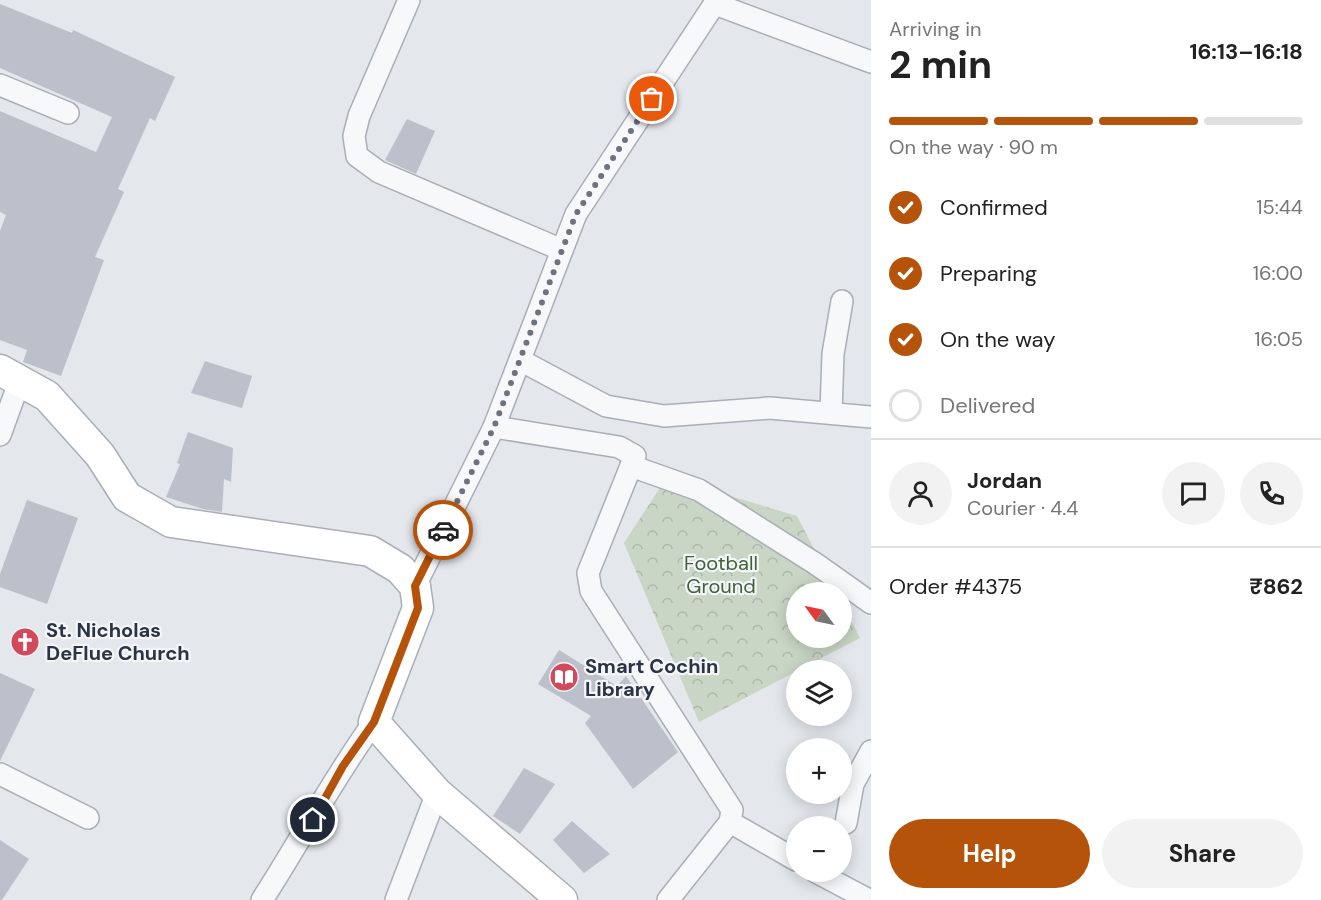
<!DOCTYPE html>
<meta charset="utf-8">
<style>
:root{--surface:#fff;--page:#f2f2f2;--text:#222;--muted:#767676;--line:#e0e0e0;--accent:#b45309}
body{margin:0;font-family:"DM Sans",sans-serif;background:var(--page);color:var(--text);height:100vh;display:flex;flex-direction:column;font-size:22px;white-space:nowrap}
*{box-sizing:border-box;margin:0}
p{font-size:20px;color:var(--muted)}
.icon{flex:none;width:33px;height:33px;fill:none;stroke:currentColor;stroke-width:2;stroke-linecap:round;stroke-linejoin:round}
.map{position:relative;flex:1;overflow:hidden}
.sheet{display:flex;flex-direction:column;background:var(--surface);width:450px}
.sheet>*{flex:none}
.needle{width:39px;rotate:303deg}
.fabs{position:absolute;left:786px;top:582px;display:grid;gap:12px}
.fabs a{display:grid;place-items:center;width:66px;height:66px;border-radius:50%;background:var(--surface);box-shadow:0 3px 15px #0003;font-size:30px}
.pin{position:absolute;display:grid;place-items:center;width:51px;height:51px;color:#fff;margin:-26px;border:3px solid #fff;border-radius:50%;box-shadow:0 2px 6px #0007}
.courier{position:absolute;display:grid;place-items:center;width:60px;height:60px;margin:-30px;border:4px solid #b45309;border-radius:50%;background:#fff;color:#222;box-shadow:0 2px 8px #0007}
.head em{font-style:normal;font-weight:700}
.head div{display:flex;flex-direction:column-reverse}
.head{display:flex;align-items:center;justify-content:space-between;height:102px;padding:0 18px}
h1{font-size:39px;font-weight:700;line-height:45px}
.bar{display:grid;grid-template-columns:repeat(4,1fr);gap:9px 6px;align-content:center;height:72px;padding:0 18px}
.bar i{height:8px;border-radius:4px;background:var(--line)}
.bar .active{background:var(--accent)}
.bar p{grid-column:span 4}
.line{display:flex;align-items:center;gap:15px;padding:0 18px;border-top:2px solid var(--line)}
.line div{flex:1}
.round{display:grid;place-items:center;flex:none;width:63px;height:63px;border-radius:32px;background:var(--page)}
ol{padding:0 18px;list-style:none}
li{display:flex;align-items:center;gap:18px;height:66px}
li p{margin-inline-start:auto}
li .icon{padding:6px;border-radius:50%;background:var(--accent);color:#fff;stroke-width:4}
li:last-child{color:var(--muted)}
li i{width:33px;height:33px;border:3px solid var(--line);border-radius:50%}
.primary-button{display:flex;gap:12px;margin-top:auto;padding:12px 18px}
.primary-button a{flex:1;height:69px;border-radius:36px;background:var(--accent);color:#fff;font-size:24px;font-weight:700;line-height:69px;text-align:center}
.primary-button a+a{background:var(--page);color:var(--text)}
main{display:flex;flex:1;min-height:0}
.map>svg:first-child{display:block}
.forest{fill:url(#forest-crowns)}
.building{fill:#bbc0ca}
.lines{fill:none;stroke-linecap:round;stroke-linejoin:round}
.street-casing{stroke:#a9aeb7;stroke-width:24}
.secondary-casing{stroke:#a9aeb7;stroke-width:33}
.street{stroke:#f7f8fa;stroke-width:21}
.secondary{stroke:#fff;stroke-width:30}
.done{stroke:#6c737f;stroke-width:6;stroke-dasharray:0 10.8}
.route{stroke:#b45309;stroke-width:8}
.labels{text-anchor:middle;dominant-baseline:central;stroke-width:4.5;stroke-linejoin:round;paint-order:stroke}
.park-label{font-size:20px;fill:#3f6138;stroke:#f4f6f9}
.poi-label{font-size:20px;font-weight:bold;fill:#2b3445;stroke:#f4f6f9;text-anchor:start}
</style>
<main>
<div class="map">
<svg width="871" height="900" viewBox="0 0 871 900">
<defs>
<pattern id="forest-crowns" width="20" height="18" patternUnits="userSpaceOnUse" patternTransform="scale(1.5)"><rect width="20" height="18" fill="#c9d6c5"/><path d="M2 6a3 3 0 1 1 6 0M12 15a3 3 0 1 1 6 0" fill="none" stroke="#adb8ab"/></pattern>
</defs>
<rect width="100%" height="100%" fill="#e4e7ec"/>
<!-- forest -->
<path class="forest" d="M 667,477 L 797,516 L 836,592 L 796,592 L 796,638 L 842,638 L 842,602 L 860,638 L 699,722 L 624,543 Z"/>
<!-- building -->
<g class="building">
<path d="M 0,4 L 72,33 L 73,30 L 175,77 L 155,121 L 150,118 L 118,189 L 124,192 L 95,257 L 104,260 L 61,376 L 23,362 L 27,350 L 0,340 L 0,231 L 6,215 L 0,212 L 0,111 L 96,152 L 112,117 L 0,68 Z"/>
<path d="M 407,119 L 435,131 L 416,174 L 385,160 Z"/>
<path d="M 205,361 L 252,376 L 242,408 L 191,393 Z"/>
<path d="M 188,432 L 233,448 L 231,482 L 224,479 L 222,512 L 203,509 L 166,497 L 180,464 L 177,463 Z"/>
<path d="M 27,500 L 78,518 L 47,604 L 0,587 L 0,574 Z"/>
<path d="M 559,650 L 617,686 L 626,676 L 678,752 L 633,789 L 585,723 L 591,716 L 538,684 Z"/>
<path d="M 0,673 L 35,689 L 0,761 Z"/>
<path d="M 524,768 L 555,784 L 520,834 L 493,816 Z"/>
<path d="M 572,821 L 610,854 L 584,873 L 553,840 Z"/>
<path d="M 0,840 L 29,859 L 2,900 L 0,900 Z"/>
</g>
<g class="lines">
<!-- street casing -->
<g class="street-casing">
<g id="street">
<path d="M 409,0 L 359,116 L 354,136 L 357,156 L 379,172 L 562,250"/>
<path d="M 715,4 L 871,62"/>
<path d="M 0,85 L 68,113"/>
<path d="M 520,360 L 606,406 L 664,416 L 770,408 L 871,417"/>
<path d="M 831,412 L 833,354 L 842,301"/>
<path d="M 494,427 L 619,447 L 635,456 L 588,573 L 591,591 L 732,810 L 730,822 L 668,900"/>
<path d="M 0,435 L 20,380"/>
<path d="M 631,466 L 699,490 L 816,564 L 871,603"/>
<path d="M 415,586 L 494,427 L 576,214 L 717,0"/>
<path d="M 0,774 L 88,818"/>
<path d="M 730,822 L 796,860"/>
<path d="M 846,823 L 853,784 L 871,751"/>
<path d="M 816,872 L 869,900"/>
<path d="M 262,900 C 300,841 333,779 374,722"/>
<path d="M 396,900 L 437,793"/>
</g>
</g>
<!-- secondary casing -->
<g class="secondary-casing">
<path id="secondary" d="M 0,370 L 47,396 L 100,455 L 127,497 L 171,522 L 370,551 L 400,569 L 415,586 L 418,608 L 374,722 L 437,793 L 562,900"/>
</g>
<!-- street -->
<use href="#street" class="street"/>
<!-- secondary -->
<use href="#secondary" class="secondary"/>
</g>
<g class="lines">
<!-- done -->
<path class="done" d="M 443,530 L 494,427 L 576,214 L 652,99"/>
<!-- route -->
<path class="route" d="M 313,820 L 343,766 L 374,722 L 418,608 L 415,586 L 443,530"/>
</g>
<!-- icons -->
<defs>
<g id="church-disc" transform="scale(1.5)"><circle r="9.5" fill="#d1495b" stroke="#f4f6f9"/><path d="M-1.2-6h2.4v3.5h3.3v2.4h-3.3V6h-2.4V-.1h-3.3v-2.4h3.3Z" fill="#fff"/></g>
<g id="library-disc" transform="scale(1.5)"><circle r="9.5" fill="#d1495b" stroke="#f4f6f9"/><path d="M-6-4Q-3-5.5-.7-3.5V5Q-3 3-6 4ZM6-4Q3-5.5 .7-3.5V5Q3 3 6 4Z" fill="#fff"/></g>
</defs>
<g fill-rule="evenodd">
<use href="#church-disc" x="25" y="642"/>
<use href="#library-disc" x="564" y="677"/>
</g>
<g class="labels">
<!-- park labels -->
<g class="park-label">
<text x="721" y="563">Football<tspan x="721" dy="23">Ground</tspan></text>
</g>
<!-- poi labels -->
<g class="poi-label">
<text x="46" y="630">St. Nicholas<tspan x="46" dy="23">DeFlue Church</tspan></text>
<text x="585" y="666">Smart Cochin<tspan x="585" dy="23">Library</tspan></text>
</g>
</g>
</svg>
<div class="fabs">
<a><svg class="needle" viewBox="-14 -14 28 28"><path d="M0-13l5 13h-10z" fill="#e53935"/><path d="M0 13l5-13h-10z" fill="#767676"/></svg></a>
<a><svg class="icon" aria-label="layers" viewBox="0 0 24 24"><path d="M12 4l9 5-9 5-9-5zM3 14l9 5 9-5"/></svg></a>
<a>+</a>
<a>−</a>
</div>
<div class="pin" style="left:652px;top:99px;background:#ea580c"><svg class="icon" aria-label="bag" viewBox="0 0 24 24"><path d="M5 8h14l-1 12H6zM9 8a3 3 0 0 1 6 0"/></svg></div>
<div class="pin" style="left:313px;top:820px;background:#1f2937"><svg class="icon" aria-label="home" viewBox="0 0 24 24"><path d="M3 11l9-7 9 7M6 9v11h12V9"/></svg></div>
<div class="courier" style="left:443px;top:530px"><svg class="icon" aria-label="car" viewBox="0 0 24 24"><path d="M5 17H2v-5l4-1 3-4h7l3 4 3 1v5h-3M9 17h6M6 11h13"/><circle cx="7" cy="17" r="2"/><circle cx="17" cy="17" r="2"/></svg></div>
</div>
<section class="sheet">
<div class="head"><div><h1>2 min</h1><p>Arriving in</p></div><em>16:13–16:18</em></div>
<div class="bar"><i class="active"></i><i class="active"></i><i class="active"></i><i></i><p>On the way · 90 m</p></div>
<ol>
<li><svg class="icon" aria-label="check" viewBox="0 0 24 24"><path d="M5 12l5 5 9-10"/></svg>Confirmed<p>15:44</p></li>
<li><svg class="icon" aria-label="check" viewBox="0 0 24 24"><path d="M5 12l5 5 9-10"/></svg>Preparing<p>16:00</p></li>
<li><svg class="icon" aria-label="check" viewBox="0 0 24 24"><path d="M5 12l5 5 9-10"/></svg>On the way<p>16:05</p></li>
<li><i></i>Delivered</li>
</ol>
<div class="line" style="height:108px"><a class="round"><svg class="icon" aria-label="person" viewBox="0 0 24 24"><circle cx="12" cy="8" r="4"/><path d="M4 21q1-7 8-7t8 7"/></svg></a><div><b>Jordan</b><p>Courier · 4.4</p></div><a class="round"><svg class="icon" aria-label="chat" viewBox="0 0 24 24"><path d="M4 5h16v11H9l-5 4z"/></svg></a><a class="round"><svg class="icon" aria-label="phone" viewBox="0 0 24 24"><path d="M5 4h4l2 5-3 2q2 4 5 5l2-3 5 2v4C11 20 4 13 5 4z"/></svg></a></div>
<div class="line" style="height:78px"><div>Order #4375</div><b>₹862</b></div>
<div class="primary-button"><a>Help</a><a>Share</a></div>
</section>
</main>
